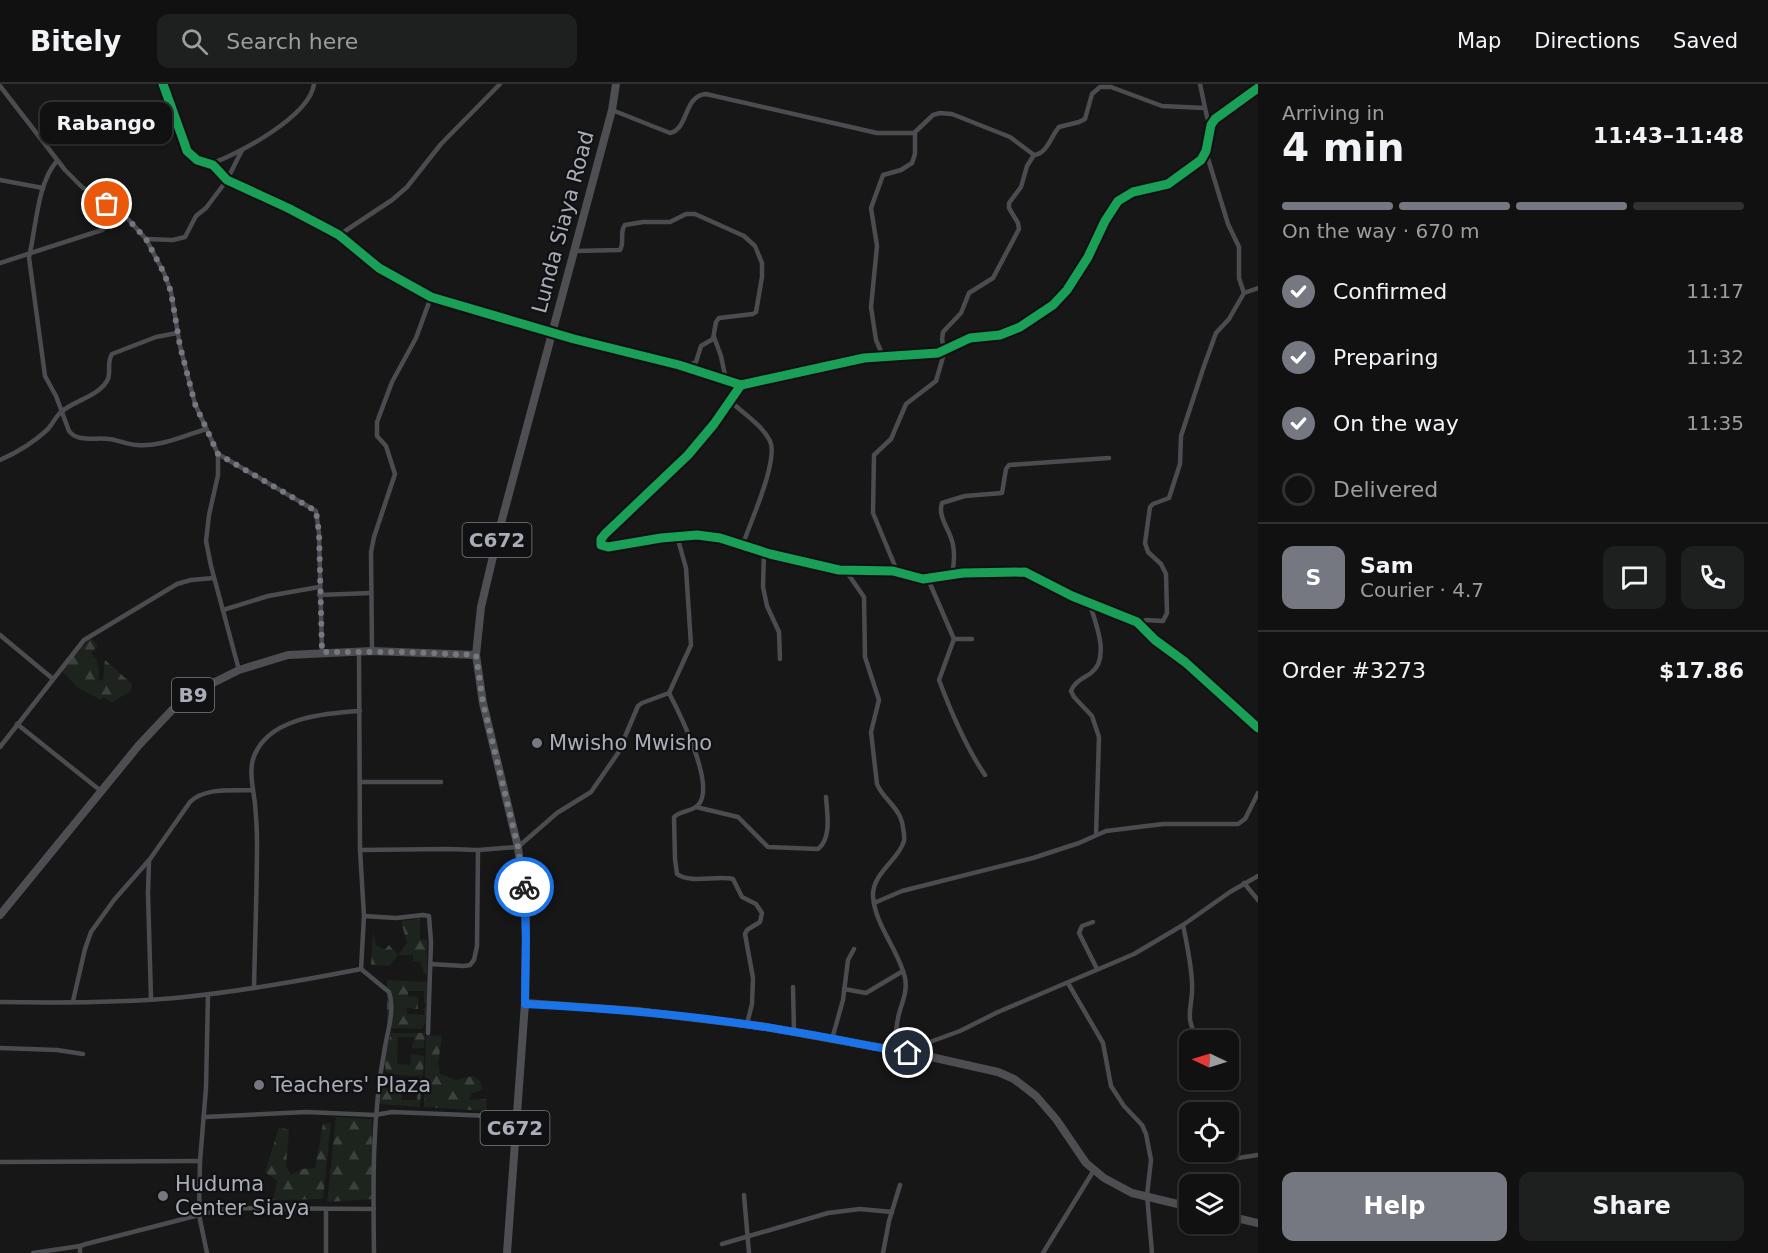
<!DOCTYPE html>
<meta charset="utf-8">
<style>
:root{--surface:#111;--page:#1e1f1f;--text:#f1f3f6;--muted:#9c9d9f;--line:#303131;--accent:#757880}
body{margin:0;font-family:"DejaVu Sans",sans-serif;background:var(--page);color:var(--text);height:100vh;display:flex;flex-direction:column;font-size:22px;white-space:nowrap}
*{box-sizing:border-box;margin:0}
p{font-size:20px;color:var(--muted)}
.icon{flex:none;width:33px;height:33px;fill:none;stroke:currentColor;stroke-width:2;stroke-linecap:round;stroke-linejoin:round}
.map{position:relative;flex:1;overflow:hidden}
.drawer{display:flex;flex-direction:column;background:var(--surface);width:510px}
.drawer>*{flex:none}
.needle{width:39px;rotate:274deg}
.fabs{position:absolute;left:1179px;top:946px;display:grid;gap:12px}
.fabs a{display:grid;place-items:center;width:60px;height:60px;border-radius:12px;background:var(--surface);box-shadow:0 2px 4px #0004,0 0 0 2px var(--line);font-size:30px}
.pin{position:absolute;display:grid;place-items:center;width:51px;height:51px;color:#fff;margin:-26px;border:3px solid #fff;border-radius:50%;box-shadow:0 2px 6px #0007}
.courier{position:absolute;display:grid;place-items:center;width:60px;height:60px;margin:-30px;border:4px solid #1a73e8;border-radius:50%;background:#fff;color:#222;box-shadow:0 2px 8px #0007}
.bubble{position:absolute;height:42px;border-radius:12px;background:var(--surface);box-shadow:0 2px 4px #0004,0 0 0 2px var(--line);font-size:20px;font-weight:700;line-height:42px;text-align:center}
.overview em{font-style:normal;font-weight:700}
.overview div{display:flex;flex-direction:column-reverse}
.overview{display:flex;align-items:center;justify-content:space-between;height:102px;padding:0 24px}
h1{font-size:39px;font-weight:700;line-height:45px}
.bar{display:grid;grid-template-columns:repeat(4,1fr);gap:9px 6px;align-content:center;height:72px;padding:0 24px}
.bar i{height:8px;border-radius:4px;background:var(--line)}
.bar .selected{background:var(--accent)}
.bar p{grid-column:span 4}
.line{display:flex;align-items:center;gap:15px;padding:0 24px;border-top:2px solid var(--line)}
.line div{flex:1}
.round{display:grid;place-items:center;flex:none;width:63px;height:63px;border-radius:12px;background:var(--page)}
ol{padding:0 24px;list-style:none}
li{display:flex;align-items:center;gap:18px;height:66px}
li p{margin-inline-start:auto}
li .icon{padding:6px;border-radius:50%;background:var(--accent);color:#fff;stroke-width:4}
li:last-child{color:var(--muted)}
li i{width:33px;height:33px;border:3px solid var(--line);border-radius:50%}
.cta{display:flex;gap:12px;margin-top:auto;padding:12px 24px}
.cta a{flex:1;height:69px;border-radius:12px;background:var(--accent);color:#fff;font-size:24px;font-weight:700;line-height:69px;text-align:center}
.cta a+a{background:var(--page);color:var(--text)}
header{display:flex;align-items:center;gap:36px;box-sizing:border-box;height:84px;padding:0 30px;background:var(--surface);border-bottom:2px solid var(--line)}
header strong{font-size:28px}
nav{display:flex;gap:33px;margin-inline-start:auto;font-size:21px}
.search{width:420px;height:54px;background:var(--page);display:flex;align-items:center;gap:15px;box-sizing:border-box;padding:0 21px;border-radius:12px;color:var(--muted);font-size:22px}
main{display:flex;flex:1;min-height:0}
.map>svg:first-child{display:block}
.forest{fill:url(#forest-firs)}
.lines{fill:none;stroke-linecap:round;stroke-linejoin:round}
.minor{stroke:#4b4c50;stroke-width:4.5}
.primary{stroke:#4d4f52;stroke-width:8}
.trunk{stroke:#4e4e52;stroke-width:8}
.cycleway-casing{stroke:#111113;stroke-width:13}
.cycleway{stroke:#1a9f57;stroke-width:9}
.done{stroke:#757880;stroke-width:6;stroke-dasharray:0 10.8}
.route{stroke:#1a73e8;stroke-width:8}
.poi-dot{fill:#757880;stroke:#111113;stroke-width:2}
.labels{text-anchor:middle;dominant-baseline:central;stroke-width:4.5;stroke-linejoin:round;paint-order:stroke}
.shield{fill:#111113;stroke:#7b7e86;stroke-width:1.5}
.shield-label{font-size:20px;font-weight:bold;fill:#a8adb8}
.street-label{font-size:21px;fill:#a8adb8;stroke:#111113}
.poi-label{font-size:21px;fill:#a8adb8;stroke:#111113;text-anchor:start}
</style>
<header>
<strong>Bitely</strong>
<div class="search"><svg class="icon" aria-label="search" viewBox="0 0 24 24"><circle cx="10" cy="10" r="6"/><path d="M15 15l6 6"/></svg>Search here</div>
<nav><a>Map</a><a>Directions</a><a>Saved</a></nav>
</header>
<main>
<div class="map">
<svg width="1258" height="1169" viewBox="0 0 1258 1169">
<defs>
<pattern id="forest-firs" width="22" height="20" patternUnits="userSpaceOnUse" patternTransform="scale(1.5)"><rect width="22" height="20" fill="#1d241e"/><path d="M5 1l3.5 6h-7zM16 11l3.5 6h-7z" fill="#3b413d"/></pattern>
</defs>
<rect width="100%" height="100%" fill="#171717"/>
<!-- forest -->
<g class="forest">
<path d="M 91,554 L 98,562 L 91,569 C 99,578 99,584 99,596 L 103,597 L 105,576 L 132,600 L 131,607 L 112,618 L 103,613 L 101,616 L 77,603 L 59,584 Z"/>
<path d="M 420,835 L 420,855 L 427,856 L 427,891 L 424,889 L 420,878 L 413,877 L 413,871 L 398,871 L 389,882 L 371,881 L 373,849 L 376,861 L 384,866 L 389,861 L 398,871 L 407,859 L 401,837 Z"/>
<path d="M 387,896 L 428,898 L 427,920 L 424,920 L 424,907 L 408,907 L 408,912 L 418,913 L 418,925 L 407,924 L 407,930 L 424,931 L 425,921 L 428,921 L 427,938 L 421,945 L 387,944 Z"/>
<path d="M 391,949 L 425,949 L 424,964 L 412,964 L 412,959 L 414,959 L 414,953 L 398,953 L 397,980 L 410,981 L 411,970 L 424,972 L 423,992 L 398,991 L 386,988 L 384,975 Z"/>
<path d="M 426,951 L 442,952 L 438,979 L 440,990 L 456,996 L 473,992 L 480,997 L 482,1006 L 472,1009 L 469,1016 L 486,1015 L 487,1027 L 424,1023 Z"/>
<path d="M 419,993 L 422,993 L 420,1023 L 379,1020 L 380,1005 L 395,1003 L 402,1011 L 401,1016 L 417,1016 Z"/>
<path d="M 336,1033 L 372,1035 L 373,1115 L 327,1118 Z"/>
<path d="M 331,1039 L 323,1115 L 273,1116 L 277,1097 L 265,1088 L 279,1043 L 289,1046 L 286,1082 L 291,1091 L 302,1085 L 315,1084 L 323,1040 Z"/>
</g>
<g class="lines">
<!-- minor -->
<g class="minor">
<path d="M 163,0 L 184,58 L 187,67 L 197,76 L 213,81 L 227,96 L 288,124 L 326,144 L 339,151 L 379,184 L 431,213 L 574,255 L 679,281 L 741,301 L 864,274 L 938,269 L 970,254 L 1000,251 L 1020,243 L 1053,221 L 1067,206 L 1088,173 L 1105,137 L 1118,117 L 1133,108 L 1168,100 L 1201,76 L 1206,67 L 1211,41 L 1215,35 L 1258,4"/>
<path d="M 1200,0 L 1207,33 L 1211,41"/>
<path d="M 0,2 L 65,86 L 82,103 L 128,135 L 146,155 L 164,189 L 171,208 L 180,262 L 195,320 L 218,370 L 218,391 L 209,431 L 206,457 L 211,482 L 239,586"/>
<path d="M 612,26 L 670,49 C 689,45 683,12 706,10 L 877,49 L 914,49 L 933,31 L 940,29 L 952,30 L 1010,53 L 1034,71 C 1047,70 1051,52 1059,43 L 1079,38 L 1085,35 L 1092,10 L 1100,3 L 1111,3 L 1162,22 L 1204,24"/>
<path d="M 1206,68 L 1228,140 L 1239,163 L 1239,194 L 1244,209"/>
<path d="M 57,77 C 37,99 36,145 29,173 L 30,181 L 45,292 L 56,312 L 69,347 C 78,359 96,353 109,355 C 119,356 127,361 137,361 C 160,363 184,352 206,345"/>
<path d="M 210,80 C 239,70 310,32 314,0"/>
<path d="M 0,96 L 43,104"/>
<path d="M 339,151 L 392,116 L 407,103 L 441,60 L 500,0"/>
<path d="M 146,155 L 173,156 L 185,153 L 196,132 L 206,124 L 227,96 L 242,66"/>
<path d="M 574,167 L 620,166 C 625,158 619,148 625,141 L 643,138 L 670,138 L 686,130 L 695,130 L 744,152 L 755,162 L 762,179 L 762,193 L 756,228 L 753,230 L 719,234 L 716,238 L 713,255 L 701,262 L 696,278 L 686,282"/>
<path d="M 0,179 L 102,146 L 121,130"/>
<path d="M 714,253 L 721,272 L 726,296"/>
<path d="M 883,272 L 876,256 L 871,223 L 877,162 L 871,124 L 883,91 L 901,86 L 912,79 L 915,70 L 915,48"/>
<path d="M 741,301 L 714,340 L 688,371 L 605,450 L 601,455 L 601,461 L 608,463 L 661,454 L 697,451 L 720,454 L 770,470 L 839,486 L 893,487 L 923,495 L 963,489 L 1025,488 L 1072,512 L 1137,538 L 1155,556 L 1185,578 L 1258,644"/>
<path d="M 730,317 C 743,329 762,341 770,357 C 779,376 750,439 743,460"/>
<path d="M 218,370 L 316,427 L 319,449 L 322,568"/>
<path d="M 0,376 C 16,369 34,358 47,346 C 52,341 56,332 61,328 C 75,316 97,313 107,297 C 112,288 106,279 112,270 L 156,253 L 177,249"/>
<path d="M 764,468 L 763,503 L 767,522 L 779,548 L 780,575"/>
<path d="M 846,487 L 864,513 L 865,573 L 879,616 L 871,648 L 877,700 C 883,715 898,722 902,738 C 903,744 905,751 904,757 C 899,776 872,789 873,812 C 875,842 899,866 905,894 C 908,908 901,920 898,934 C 896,945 895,956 894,966"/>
<path d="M 897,487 L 873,429 L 874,371 L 891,355 L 906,320 L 936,297 L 945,266 L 942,256 L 943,248 L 961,229 L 969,209 L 993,194 L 1019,145 L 1018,139 L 1009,124 L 1009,119 L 1021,103 L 1027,82 L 1034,71"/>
<path d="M 952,491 C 954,481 955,471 953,461 C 951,447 937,433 942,419 L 965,412 L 1002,409 L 1006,385 L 1009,381 L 1109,374"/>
<path d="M 928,495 L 954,555 L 972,555"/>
<path d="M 319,511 L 370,509"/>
<path d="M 1089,518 C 1095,537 1111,574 1091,589 C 1084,594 1074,598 1071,607 L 1074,613 L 1092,632 L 1099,653 L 1096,751"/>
<path d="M 223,526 L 268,512 L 319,503"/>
<path d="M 1139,540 L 1146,536 L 1163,537 L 1167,529 L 1166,490 L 1161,480 L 1148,468 L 1145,459 L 1150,423 L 1153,420 L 1169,414 L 1180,380 L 1181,352 L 1204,282 L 1216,249 L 1229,235 L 1244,209 L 1258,204"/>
<path d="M 0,551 L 53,595"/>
<path d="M 954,555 L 939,596 C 951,628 965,662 985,691"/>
<path d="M 372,567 L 371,468 L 374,453 L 395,390 L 386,362 L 377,352 L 377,338 L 392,298 L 416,254 L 431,213"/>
<path d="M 359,568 L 360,766 L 364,832 L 361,885"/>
<path d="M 669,609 C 680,630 715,700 699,720 C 693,728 681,726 674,733 L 675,775 L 677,790 C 691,800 716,791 733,795 L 742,813 L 756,820 L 762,829 L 760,838 L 747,846 L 745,850 L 753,894 L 752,920 L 747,940"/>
<path d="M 17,640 L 101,707"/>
<path d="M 0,663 L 84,556 L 177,500 L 191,496 L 214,494"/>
<path d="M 360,698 L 441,698"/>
<path d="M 696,723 L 738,733 L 768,763 L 818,765 C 832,754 827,729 826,713"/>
<path d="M 360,766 L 448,765 L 478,766 L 518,763 L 557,729 L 591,708 L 618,669 L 638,622 L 642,619 L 669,609 L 691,561 L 686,484 L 677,452"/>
<path d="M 149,777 L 148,809 L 151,915"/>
<path d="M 1244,799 L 1258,816"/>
<path d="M 874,819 L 902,807 L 1033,774 L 1079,759 L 1106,747 L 1163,740 L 1238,740 L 1245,735 L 1258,709"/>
<path d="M 364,832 L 396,834 L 423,831 L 429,832 L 431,858 L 428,949"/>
<path d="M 1093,838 L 1082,842 L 1079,849 L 1097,885"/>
<path d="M 1183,841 C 1187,860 1191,879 1192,898 C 1194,923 1182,931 1199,957"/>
<path d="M 430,880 L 464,882 L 470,881 L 474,876 L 477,862 L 478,766"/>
<path d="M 1068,899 L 1103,959 L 1111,1002 L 1124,1022 L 1142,1041 L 1146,1050 L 1151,1076 L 1147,1111 L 1152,1169"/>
<path d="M 793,903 L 794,948"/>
<path d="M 254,904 C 255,855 257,806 257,757 C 257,745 256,732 255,720 C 253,702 247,682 257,666 C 275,633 327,629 360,627"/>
<path d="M 844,905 L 866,909 L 903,887"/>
<path d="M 73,917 L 85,865 L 91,848 L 114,816 L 150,775 L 190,718 C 205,703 233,707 253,706"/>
<path d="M 0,918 C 58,919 117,919 175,914 C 237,908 300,897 361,885 L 389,908 C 395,924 388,946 385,963 C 372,1031 373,1099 374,1169"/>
<path d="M 832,955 L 843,916 L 848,876 L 854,865"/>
<path d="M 0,964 L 57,966 L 83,970"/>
<path d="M 922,971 L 927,959 L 960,947 L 998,928 L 1134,870 L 1183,841 L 1230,808 L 1258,792"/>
<path d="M 205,1033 L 306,1028 L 375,1031 L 392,1028 L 516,1033"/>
<path d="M 1218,1077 L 1258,1071"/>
<path d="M 0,1078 L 200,1077"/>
<path d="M 744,1111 L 749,1169"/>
<path d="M 722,1160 L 828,1129 L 860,1125 L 892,1128"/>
<path d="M 33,1169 L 80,1162"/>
<path d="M 80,1169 L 80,1162 L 86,1160 L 199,1131 L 200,1077 L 206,1004 L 208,910"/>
<path d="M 207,1169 L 199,1131 L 228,1124 L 374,1125"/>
<path d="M 326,1169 L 326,1125"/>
<path d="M 883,1169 L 889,1137 L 900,1101"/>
<path d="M 1043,1169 L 1094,1086"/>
</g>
<!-- primary -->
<path class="primary" d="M 507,1169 L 525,919 L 526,831 L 518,763 L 483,619 L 476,571 L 481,523 L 500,443 L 612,26 L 616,0"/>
<!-- trunk -->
<g class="trunk">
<path d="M 0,831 L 139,661 L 172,626 L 207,602 L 239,586 L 288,571 L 372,567 L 476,571"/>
<path d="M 525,919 L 637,927 L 760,942 L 922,971 L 998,988 L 1014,995 L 1036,1012 L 1056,1035 L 1086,1079 L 1104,1094 L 1132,1109 L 1190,1123"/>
<path d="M 1228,1132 L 1258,1139"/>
</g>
<!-- cycleway casing -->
<g class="cycleway-casing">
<g id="cycleway">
<path d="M 163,0 L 184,58 L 187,67 L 197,76 L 213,81 L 227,96 L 288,124 L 326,144 L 339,151 L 379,184 L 431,213 L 574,255 L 679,281 L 741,301 L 864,274 L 938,269 L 970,254 L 1000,251 L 1020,243 L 1053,221 L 1067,206 L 1088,173 L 1105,137 L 1118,117 L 1133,108 L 1168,100 L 1201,76 L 1206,67 L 1211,41 L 1215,35 L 1258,4"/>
<path d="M 741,301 L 714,340 L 688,371 L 605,450 L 601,455 L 601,461 L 608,463 L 661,454 L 697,451 L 720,454 L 770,470 L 839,486 L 893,487 L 923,495 L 963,489 L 1025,488 L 1072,512 L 1137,538 L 1155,556 L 1185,578 L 1258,644"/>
</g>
</g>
<!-- cycleway -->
<use href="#cycleway" class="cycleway"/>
</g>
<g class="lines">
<!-- done -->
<path class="done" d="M 107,120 L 128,135 L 146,155 L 164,189 L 171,208 L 180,262 L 195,320 L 218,370 L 316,427 L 319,449 L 322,568 L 402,568 L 476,571 L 483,619 L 518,763 L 524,803"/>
<!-- route -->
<path class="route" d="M 524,803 L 526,855 L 525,920 C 603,924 681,930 758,942 C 808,949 858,960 908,969"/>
</g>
<!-- markers -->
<g class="poi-dot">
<circle cx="537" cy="659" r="6"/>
<circle cx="259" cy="1001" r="6"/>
<circle cx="163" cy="1112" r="6"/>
</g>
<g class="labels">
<!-- shield labels -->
<g class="shield">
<rect x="462.5" y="439" width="69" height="34" rx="4.5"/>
<rect x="172" y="594" width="42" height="34" rx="4.5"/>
<rect x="480.5" y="1027" width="69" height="34" rx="4.5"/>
</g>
<g class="shield-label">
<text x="497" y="456">C672</text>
<text x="193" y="611">B9</text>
<text x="515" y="1044">C672</text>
</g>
<!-- street labels -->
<g class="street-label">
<text transform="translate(563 138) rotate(-75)">Lunda Siaya Road</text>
</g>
<!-- poi labels -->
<g class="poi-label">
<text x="549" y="659">Mwisho Mwisho</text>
<text x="271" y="1001">Teachers' Plaza</text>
<text x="175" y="1100">Huduma<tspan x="175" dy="24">Center Siaya</tspan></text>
</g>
</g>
</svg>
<div class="fabs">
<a><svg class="needle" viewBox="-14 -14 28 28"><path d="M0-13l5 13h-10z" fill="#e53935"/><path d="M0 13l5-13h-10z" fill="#9c9d9f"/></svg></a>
<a><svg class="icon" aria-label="locate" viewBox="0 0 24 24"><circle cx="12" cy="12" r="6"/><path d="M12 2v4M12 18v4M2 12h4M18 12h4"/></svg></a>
<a><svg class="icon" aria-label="layers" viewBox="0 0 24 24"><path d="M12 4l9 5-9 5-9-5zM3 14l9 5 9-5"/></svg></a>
</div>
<div class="pin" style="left:107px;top:120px;background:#ea580c"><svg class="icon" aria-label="bag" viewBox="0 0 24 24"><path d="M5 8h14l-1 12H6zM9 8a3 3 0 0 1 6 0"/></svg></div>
<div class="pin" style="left:908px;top:969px;background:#1f2937"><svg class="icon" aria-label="home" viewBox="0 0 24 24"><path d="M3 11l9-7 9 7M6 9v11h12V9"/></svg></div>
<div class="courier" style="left:524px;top:803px"><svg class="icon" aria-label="bike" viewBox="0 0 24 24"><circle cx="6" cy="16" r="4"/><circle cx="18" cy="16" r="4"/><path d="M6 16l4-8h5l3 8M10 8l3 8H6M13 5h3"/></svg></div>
<div class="bubble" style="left:40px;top:18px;width:132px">Rabango</div>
</div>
<section class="drawer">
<div class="overview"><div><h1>4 min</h1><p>Arriving in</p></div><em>11:43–11:48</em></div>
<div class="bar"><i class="selected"></i><i class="selected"></i><i class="selected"></i><i></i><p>On the way · 670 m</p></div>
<ol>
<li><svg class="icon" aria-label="check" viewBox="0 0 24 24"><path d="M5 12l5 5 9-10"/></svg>Confirmed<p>11:17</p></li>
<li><svg class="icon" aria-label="check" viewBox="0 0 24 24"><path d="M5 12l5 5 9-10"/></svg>Preparing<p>11:32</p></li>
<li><svg class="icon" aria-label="check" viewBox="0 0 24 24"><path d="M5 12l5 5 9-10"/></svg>On the way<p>11:35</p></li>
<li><i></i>Delivered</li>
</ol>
<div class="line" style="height:108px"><b class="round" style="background:var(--accent);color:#fff">S</b><div><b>Sam</b><p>Courier · 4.7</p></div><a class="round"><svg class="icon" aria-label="chat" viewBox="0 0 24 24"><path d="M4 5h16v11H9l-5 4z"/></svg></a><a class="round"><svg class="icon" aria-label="phone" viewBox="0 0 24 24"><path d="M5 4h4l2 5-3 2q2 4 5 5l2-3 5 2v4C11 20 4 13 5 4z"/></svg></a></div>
<div class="line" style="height:78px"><div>Order #3273</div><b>$17.86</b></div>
<div class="cta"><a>Help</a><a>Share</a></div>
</section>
</main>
